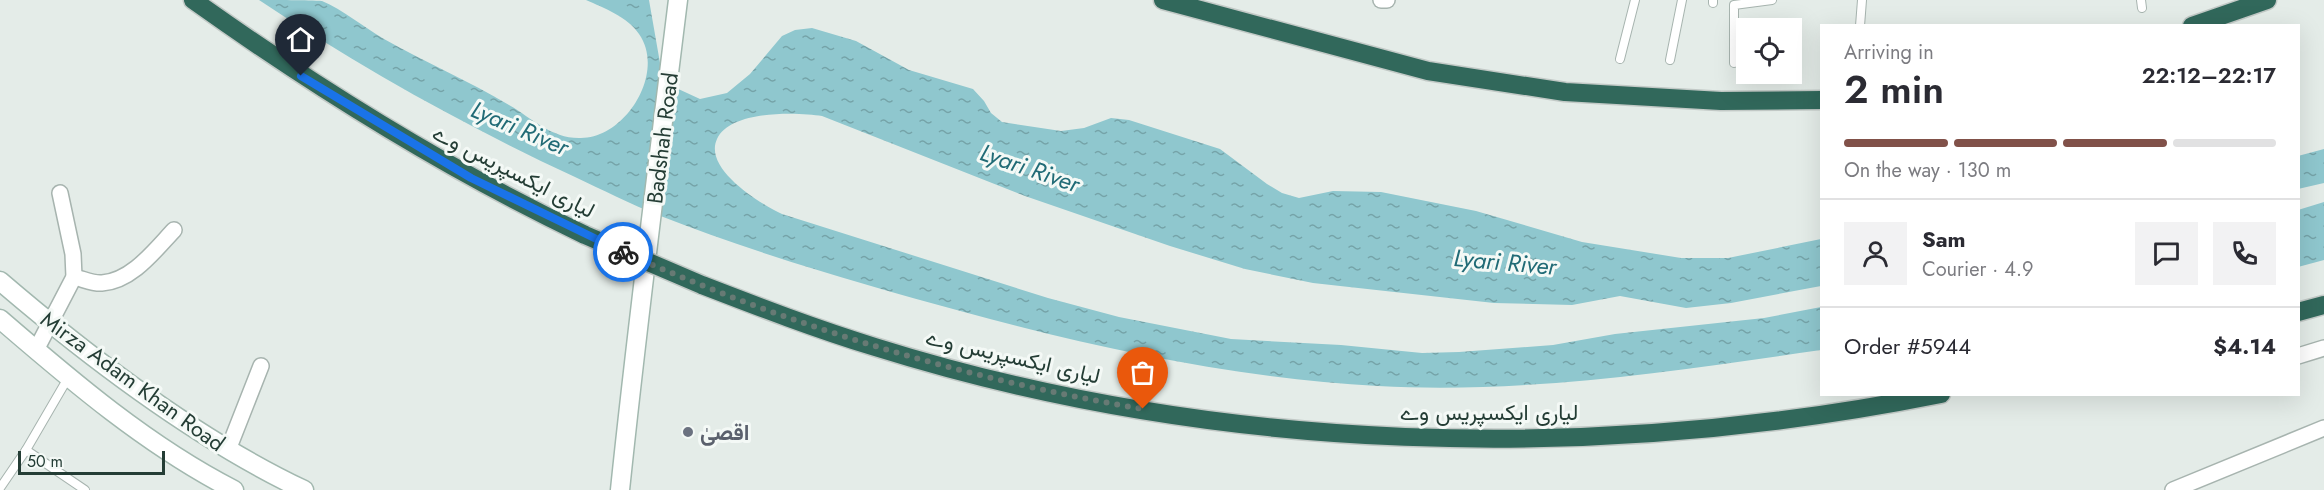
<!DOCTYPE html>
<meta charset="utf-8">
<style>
:root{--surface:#fff;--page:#f2f2f3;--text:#2b2b33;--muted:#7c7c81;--line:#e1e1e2;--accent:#815149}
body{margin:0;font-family:Jost,Vazirmatn,sans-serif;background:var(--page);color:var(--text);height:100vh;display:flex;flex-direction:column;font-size:22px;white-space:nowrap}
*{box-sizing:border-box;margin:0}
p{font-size:20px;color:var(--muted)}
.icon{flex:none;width:33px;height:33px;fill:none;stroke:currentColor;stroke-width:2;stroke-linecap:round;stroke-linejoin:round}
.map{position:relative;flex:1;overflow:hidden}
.side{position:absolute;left:1820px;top:24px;width:480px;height:372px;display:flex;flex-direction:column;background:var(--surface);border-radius:0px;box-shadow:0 6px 24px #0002}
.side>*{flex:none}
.fabs{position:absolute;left:1736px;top:18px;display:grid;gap:12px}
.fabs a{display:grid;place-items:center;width:66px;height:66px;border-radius:0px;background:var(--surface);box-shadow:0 6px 24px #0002;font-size:30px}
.scale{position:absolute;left:18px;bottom:15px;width:147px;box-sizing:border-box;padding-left:6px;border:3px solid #243d35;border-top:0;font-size:16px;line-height:21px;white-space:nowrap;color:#243d35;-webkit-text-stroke:4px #f4f9f6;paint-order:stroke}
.pin{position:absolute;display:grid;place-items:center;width:51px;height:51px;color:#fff;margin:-62px -26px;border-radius:50% 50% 50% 0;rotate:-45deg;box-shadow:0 0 6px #0007}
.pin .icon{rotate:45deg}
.courier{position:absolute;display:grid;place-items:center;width:60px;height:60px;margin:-30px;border:4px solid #1a73e8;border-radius:50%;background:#fff;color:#222;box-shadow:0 2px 8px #0007}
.headline em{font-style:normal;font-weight:600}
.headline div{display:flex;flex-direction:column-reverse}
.headline{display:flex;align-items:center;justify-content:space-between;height:102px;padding:0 24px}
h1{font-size:39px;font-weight:600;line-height:45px}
.bar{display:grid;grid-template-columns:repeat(4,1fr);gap:9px 6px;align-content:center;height:72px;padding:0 24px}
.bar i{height:8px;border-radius:4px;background:var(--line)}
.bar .current{background:var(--accent)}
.bar p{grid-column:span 4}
.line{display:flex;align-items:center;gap:15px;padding:0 24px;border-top:2px solid var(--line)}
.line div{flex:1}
.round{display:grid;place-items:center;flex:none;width:63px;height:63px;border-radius:0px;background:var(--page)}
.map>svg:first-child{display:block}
.water{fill:url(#water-ripples)}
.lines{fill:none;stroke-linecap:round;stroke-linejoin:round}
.lane-casing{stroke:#a7b4af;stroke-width:10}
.street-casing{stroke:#a7b4af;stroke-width:18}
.secondary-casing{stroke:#a2b8af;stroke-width:21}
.highway-casing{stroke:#c2c9c6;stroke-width:21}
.lane{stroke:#fff;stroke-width:8}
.street{stroke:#fff;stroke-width:15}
.secondary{stroke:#fff;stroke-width:18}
.highway{stroke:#31685b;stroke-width:18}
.highway-bridge-casing{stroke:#c2c9c6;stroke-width:21;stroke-linecap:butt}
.highway-bridge{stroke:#31685b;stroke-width:18}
.done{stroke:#677a74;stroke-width:6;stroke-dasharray:0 10.8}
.route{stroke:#1a73e8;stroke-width:8}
.worship-dot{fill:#6b7280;stroke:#f4f9f6;stroke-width:2}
.labels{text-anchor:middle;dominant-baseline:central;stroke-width:6;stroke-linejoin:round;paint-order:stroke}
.street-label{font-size:22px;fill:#243d35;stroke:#f4f9f6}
.worship-label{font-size:22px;font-weight:bold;fill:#5b616d;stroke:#f4f9f6;text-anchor:start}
.water-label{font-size:24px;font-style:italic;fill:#216b76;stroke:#f4f9f6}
</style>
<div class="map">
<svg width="2324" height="490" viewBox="0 0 2324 490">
<defs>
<pattern id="water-ripples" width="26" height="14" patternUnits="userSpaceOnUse" patternTransform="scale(1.5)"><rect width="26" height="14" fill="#8fc7ce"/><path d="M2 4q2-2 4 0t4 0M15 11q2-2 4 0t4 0" fill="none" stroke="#75a3a8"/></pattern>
</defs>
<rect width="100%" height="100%" fill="#e4ece8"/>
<!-- water -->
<g class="water">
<path d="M 259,0 C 274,0 309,0 322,1 C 342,9 365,28 384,39 C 425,62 469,81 509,105 C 533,119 552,139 581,138 C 626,138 666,72 639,34 C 628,17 604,8 586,0 L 649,0 L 660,63 L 674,87 L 700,99 L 727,93 L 750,74 L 782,36 L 795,30 L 812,28 L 856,41 L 909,70 L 973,89 L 984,101 L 991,113 L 1002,122 L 1061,131 L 1084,128 L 1111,118 L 1129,120 L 1220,149 L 1267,184 L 1282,193 L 1299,198 L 1333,191 L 1381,192 L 1476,211 L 1582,242 L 1681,258 L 1728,258 L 1821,239 L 1821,286 L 1731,303 L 1686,308 L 1620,296 L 1572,305 L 1494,303 L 1313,283 L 1245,269 L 1170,246 L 1025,196 L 822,116 C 797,112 730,110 717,139 C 703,169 761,204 782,214 L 1048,298 L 1119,317 L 1231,339 L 1341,345 L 1422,353 L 1459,352 L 1553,345 L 1615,334 L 1764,318 L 1821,307 L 1821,350 C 1675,371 1526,394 1378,386 C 1236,378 1100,349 964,312 C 861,284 757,254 658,215 C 630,204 603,190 575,177 C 465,126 360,67 259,0 Z"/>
<path d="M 2324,149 L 2324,183 L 2298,189 L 2298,156 Z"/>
<path d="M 2324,202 L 2324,260 L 2298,267 L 2298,210 Z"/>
</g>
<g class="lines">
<!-- lane casing -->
<g class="lane-casing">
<g id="lane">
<path d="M 1713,0 L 1713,3"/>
<path d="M 2141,0 L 2142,8"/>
<path d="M 1860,26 L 1862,0"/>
<path d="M 1620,59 L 1635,0"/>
<path d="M 1670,60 L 1682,0"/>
<path d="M 1734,63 L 1734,5 L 1772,0"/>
<path d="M 26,450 L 85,490"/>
<path d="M 0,488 L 26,450 L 68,378"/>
</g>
</g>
<!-- street casing -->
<g class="street-casing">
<g id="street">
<path d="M 1381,0 L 1387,0"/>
<path d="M 74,277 C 83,279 94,284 102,283 C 132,281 155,250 174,230"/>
<path d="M 36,350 L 74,277 L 73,254 L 60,193"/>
<path d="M 2298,356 L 2324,348"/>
<path d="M 228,450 L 261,366"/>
<path d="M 2173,490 L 2324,428"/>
</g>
</g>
<!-- secondary casing -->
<g class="secondary-casing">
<g id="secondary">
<path d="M 0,281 C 91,359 196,439 304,490"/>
<path d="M 0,319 C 73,382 148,446 234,490"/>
<path d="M 620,490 C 637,326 658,163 678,0"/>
</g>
</g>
<!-- highway casing -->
<g class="highway-casing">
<g id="highway">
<path d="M 193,0 C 318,89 446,169 585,235"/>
<path d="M 1163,0 L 1428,71 L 1565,92 L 1721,101 L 1821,100"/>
<path d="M 2192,26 L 2267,0"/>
<path d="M 702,285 C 759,307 816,329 875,347 C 1217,454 1591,464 1941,394"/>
<path d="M 2298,312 L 2324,305"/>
</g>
</g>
<!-- lane -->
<use href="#lane" class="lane"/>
<!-- street -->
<use href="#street" class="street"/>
<!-- secondary -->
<use href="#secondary" class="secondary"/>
<!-- highway -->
<use href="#highway" class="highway"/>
<!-- highway-bridge casing -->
<g class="highway-bridge-casing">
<path id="highway-bridge" d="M 585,235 L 702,285"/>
</g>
<!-- highway-bridge -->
<use href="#highway-bridge" class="highway-bridge"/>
</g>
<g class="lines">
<!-- done -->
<path class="done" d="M 623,252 C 789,326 964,379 1143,409"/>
<!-- route -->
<path class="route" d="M 301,76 L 471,178 L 623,252"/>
</g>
<!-- markers -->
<circle class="worship-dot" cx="688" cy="432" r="6"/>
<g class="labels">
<!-- street labels -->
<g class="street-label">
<text transform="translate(662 138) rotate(-83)">Badshah Road</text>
<text transform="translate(514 171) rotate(27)">لیاری ایکسپریس وے</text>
<text transform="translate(1013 356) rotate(13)">لیاری ایکسپریس وے</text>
<text transform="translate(133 381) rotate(36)">Mirza Adam Khan Road</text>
<text x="1489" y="412">لیاری ایکسپریس وے</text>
</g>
<!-- worship labels -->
<g class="worship-label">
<text x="700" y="432">اقصیٰ</text>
</g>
<!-- water labels -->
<g class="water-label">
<text transform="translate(520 128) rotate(23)">Lyari River</text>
<text transform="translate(1030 168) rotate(19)">Lyari River</text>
<text transform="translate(1505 262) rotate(5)">Lyari River</text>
</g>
</g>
</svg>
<div class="fabs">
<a><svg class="icon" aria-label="locate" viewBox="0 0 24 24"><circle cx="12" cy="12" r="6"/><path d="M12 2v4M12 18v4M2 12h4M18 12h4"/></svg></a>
</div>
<div class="scale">50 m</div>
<div class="pin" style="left:1143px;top:409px;background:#ea580c"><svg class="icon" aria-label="bag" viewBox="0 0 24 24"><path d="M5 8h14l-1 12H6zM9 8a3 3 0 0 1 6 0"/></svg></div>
<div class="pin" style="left:301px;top:76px;background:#1f2937"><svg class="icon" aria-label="home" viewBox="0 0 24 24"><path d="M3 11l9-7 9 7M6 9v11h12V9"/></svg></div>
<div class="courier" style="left:623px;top:252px"><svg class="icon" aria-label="bike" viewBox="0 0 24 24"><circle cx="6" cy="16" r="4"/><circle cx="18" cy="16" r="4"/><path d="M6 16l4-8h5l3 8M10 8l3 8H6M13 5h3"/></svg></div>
<section class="side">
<div class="headline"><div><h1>2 min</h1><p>Arriving in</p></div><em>22:12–22:17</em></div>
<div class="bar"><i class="current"></i><i class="current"></i><i class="current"></i><i></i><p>On the way · 130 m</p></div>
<div class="line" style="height:108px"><a class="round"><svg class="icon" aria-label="person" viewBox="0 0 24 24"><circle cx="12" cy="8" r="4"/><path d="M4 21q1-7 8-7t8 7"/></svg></a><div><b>Sam</b><p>Courier · 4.9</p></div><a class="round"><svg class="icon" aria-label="chat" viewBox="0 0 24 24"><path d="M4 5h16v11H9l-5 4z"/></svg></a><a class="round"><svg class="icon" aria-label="phone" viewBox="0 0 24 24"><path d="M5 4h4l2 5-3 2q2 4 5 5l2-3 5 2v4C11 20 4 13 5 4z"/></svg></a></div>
<div class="line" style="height:78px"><div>Order #5944</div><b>$4.14</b></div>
</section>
</div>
